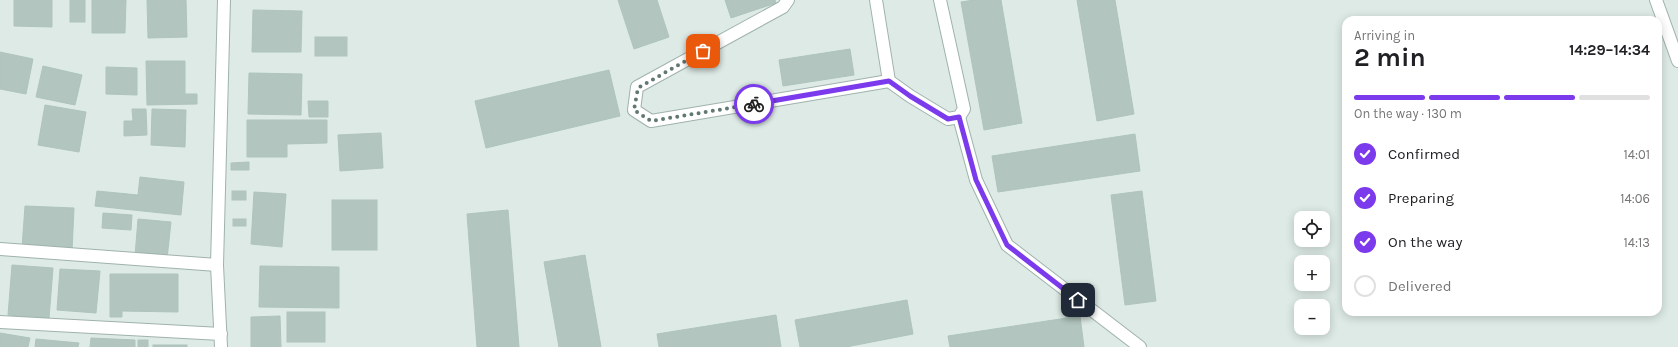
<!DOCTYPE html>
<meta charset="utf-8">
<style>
:root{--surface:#fff;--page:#f2f2f2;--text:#202124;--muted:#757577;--line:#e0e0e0;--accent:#7c3aed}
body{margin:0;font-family:Karla,sans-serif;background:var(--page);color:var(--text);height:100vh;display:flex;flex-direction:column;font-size:15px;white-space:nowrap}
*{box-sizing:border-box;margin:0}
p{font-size:13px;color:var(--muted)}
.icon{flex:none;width:22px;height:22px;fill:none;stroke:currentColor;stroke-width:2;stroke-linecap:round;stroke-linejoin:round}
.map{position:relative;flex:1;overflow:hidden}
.panel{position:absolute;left:1342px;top:16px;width:320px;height:300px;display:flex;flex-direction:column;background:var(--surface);border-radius:12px;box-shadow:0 2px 10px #0003}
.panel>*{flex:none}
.buttons{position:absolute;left:1294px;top:211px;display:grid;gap:8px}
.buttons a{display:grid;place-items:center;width:36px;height:36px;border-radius:8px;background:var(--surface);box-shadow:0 2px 10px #0003;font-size:20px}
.pin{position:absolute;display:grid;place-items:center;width:34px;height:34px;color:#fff;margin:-17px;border-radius:8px;box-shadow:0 2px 6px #0006}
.courier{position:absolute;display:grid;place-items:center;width:40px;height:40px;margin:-20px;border:3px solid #7c3aed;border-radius:50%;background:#fff;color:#222;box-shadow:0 1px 5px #0007}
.head em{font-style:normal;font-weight:700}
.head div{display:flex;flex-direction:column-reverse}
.head{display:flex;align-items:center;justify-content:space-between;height:68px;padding:0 12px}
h1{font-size:26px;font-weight:700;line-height:30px}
.bar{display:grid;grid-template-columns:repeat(4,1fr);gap:6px 4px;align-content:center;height:48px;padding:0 12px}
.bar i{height:5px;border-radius:3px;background:var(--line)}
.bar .active{background:var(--accent)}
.bar p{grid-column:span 4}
ol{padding:0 12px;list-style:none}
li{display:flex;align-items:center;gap:12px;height:44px}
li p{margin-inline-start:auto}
li .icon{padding:4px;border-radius:50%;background:var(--accent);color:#fff;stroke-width:4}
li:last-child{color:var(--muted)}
li i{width:22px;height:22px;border:2px solid var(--line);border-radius:50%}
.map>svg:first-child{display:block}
.building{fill:#b2c5bf;stroke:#afc4bd}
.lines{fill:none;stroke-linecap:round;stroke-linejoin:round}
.minor-casing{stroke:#a0b2ad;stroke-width:14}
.tertiary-casing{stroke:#a0b2ad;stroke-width:14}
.minor{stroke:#fff;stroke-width:12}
.tertiary{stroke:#fff;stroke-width:12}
.done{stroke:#617873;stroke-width:4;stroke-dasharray:0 7.2}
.route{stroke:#7c3aed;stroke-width:5}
</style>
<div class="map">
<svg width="1678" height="347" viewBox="0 0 1678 347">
<rect width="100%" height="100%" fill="#ddeae5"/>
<!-- building -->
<g class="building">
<path d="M 14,0 L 52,0 L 52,27 L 14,26 Z"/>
<rect x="70" y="0" width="15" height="22"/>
<path d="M 92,0 L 126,0 L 125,33 L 92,33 Z"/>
<path d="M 147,0 L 186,0 L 187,37 L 148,38 Z"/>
<path d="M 618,0 L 657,0 L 669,37 L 634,49 Z"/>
<path d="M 725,0 L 775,0 L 776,3 L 731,18 Z"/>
<path d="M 974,0 L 1001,0 L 1022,123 L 984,130 L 961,2 Z"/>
<path d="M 1077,0 L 1115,0 L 1134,114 L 1097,121 Z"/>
<path d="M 253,10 L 302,11 L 301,52 L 252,52 Z"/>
<rect x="315" y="37" width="32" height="19"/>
<path d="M 850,49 L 854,75 L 783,86 L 779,60 Z"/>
<path d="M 0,52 L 33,59 L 26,94 L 0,89 Z"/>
<path d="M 146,61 L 185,61 L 185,94 L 197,94 L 197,104 L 147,105 Z"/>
<path d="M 43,66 L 82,75 L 75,105 L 36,97 Z"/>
<path d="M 106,67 L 137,68 L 137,95 L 106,94 Z"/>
<path d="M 609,70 L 620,116 L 486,148 L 475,101 Z"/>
<path d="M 249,73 L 302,74 L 301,115 L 248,114 Z"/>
<path d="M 308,101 L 328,101 L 328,117 L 309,117 Z"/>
<path d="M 45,105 L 86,112 L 79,152 L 38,145 Z"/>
<path d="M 132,109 L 146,109 L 147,135 L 124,136 L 124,121 L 133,121 Z"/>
<path d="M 152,109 L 186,110 L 185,147 L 151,145 Z"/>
<path d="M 247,120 L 327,120 L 327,143 L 287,144 L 287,157 L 247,157 Z"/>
<path d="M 381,133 L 383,168 L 340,171 L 338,135 Z"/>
<path d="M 1135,134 L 1140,171 L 998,192 L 992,156 Z"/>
<path d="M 249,162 L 249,170 L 231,170 L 231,163 Z"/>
<path d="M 140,177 L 184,182 L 181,215 L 95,206 L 97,191 L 138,195 Z"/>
<rect x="232" y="191" width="14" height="9"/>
<path d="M 1142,191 L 1156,301 L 1125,305 L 1111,195 Z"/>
<path d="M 254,192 L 286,194 L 282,247 L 251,244 Z"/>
<rect x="332" y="200" width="45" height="50"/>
<path d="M 25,206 L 74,208 L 72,251 L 22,248 Z"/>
<path d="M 508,210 L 519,347 L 477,347 L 467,214 Z"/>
<path d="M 103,213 L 132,215 L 131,230 L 102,228 Z"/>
<path d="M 138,219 L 171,222 L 167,259 L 135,256 Z"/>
<rect x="233" y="219" width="13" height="7"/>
<path d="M 585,255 L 601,347 L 559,347 L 544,262 Z"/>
<path d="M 12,265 L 53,268 L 49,318 L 8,315 Z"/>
<path d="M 260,266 L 339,267 L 339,308 L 259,307 Z"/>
<path d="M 60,269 L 100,271 L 96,313 L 57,310 Z"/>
<path d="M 110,274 L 178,274 L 178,312 L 122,311 L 122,317 L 110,317 Z"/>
<path d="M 907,300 L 913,334 L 846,347 L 800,347 L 795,320 Z"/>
<rect x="287" y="312" width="38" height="30"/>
<path d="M 776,315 L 781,347 L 659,347 L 657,334 Z"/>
<path d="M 280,316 L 281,347 L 251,347 L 251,317 Z"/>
<path d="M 1080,316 L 1084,347 L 950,347 L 948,336 Z"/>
<path d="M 0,333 L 30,338 L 28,347 L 0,347 Z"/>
<path d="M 91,338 L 135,340 L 135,347 L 90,347 Z"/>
<path d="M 36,339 L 79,343 L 78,347 L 35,347 Z"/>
<rect x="138" y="340" width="10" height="7"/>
<rect x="153" y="345" width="34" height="2"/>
</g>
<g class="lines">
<!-- minor casing -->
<g class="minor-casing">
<g id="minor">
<path d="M 788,0 L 783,7 L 637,87 L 634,110 L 651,121 L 889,81"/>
<path d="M 876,0 L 889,81 L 910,96 L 948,119 L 959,117 L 964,109 L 940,0"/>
<path d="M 1656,0 L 1678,61"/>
<path d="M 959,117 L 976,180 L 1007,245 L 1140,347"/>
<path d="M 0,249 L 217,265"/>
<path d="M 0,322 L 221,334"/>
</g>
</g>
<!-- tertiary casing -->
<g class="tertiary-casing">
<path id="tertiary" d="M 221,347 L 217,265 L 224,0"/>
</g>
<!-- minor -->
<use href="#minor" class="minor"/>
<!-- tertiary -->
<use href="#tertiary" class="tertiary"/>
</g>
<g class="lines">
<!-- done -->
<path class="done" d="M 703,51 L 638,88 L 634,110 L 651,121 L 754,104"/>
<!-- route -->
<path class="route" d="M 754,104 L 889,81 L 910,96 L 948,119 L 959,117 L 976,180 L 1007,245 L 1078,300"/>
</g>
</svg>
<div class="buttons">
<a><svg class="icon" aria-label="locate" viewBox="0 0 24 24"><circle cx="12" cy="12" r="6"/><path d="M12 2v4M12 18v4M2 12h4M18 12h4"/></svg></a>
<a>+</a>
<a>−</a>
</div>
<div class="pin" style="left:703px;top:51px;background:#ea580c"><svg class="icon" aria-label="bag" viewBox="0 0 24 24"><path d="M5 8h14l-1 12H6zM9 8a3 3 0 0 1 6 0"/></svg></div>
<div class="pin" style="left:1078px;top:300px;background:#1f2937"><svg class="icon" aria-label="home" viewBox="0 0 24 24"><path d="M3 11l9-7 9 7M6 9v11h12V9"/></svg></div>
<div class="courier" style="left:754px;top:104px"><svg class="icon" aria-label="bike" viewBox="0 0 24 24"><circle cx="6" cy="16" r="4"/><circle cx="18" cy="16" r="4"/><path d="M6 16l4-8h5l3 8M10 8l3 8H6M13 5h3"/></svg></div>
<section class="panel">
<div class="head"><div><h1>2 min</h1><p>Arriving in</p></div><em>14:29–14:34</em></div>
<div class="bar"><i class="active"></i><i class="active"></i><i class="active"></i><i></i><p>On the way · 130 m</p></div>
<ol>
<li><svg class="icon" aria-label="check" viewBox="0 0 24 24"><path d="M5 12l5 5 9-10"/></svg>Confirmed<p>14:01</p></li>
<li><svg class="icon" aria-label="check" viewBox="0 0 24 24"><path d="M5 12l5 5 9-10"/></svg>Preparing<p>14:06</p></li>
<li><svg class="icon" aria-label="check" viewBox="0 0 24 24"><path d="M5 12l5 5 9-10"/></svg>On the way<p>14:13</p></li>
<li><i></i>Delivered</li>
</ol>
</section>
</div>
